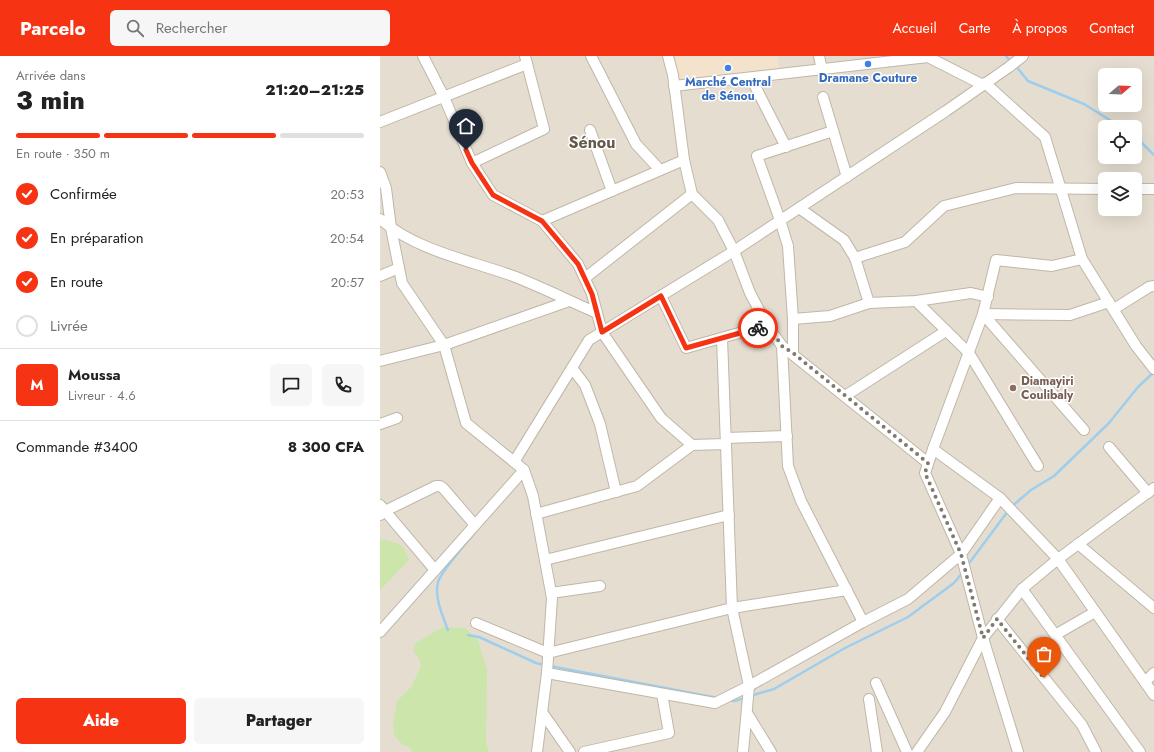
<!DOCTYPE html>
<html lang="fr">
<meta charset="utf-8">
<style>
:root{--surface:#fff;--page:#f6f6f6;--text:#222;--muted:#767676;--line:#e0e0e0;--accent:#f63413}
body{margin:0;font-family:Jost,sans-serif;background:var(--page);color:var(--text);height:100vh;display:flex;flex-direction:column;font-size:15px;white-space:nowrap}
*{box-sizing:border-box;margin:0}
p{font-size:13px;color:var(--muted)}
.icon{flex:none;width:22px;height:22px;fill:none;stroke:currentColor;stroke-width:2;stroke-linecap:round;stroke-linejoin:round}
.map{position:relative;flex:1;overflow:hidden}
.side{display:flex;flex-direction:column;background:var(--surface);width:380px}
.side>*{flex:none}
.needle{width:26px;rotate:71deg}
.fabs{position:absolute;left:718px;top:12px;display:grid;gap:8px}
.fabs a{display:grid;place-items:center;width:44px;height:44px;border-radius:6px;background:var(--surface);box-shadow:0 4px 16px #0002;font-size:20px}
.pin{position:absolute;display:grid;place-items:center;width:34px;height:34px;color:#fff;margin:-41px -17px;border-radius:50% 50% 50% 0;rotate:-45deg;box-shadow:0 0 4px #0007}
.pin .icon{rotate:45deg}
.courier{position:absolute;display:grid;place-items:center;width:40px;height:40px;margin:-20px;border:3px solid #f63413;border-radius:50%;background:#fff;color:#222;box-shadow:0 1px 5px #0007}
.summary em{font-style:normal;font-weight:800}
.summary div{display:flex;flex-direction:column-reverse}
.summary{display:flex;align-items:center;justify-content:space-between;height:68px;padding:0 16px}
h1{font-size:26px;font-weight:800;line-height:30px}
.bar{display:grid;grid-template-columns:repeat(4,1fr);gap:6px 4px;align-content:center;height:48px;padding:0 16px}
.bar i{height:5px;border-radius:3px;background:var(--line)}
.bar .selected{background:var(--accent)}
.bar p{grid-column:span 4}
.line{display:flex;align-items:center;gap:10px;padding:0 16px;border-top:1px solid var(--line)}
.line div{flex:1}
.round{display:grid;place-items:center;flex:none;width:42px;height:42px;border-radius:6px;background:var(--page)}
ol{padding:0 16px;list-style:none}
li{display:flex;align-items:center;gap:12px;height:44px}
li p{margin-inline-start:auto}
li .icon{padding:4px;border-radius:50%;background:var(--accent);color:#fff;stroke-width:4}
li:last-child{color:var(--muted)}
li i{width:22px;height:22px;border:2px solid var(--line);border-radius:50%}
.button{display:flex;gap:8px;margin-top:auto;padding:8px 16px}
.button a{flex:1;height:46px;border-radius:6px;background:var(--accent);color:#fff;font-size:16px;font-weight:800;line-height:46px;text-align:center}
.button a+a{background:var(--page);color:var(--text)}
header{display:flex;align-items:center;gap:24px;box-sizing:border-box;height:56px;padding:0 20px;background:var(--accent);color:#fff}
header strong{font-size:19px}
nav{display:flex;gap:22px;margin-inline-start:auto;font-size:14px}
.search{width:280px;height:36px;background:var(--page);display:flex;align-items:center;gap:10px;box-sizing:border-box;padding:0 14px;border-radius:6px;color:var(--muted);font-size:15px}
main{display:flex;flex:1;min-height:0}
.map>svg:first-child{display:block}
.residential{fill:#e5ded0;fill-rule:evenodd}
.commercial{fill:#f3e3cc}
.green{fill:#cbe5ab}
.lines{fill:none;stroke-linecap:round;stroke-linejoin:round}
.stream{stroke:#9eceee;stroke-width:2.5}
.minor-casing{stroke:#bfb7a8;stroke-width:12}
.minor{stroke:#fff;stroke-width:10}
.done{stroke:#7f7a70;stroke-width:4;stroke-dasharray:0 7.2}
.route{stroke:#f63413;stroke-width:5}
.shop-dot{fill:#3f7fe0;stroke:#fff;stroke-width:1.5}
.education-dot{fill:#8d6e63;stroke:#fff;stroke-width:1.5}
.labels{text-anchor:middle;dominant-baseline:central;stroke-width:3;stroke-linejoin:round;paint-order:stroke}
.shop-label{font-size:12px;font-weight:bold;fill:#366cbe;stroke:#fff}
.education-label{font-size:12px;font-weight:bold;fill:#785e54;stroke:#fff;text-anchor:start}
.district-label{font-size:16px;font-weight:bold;fill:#655a4a;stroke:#fff}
</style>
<header>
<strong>Parcelo</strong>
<div class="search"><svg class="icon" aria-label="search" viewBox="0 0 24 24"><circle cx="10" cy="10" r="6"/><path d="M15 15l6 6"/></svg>Rechercher</div>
<nav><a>Accueil</a><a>Carte</a><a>À propos</a><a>Contact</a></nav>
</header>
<main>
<section class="side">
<div class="summary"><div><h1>3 min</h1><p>Arrivée dans</p></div><em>21:20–21:25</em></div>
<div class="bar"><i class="selected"></i><i class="selected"></i><i class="selected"></i><i></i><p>En route · 350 m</p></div>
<ol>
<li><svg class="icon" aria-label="check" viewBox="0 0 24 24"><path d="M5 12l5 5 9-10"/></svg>Confirmée<p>20:53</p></li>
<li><svg class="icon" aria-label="check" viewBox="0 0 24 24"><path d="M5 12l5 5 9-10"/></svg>En préparation<p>20:54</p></li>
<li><svg class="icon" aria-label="check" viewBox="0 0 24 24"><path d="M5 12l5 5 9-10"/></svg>En route<p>20:57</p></li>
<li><i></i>Livrée</li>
</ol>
<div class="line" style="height:72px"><b class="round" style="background:var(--accent);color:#fff">M</b><div><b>Moussa</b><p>Livreur · 4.6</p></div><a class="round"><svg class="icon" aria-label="chat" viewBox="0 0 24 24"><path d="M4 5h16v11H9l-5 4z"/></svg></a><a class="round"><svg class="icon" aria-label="phone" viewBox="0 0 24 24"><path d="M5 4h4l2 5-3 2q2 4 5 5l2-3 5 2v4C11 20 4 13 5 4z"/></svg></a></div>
<div class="line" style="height:52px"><div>Commande #3400</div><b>8 300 CFA</b></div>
<div class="button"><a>Aide</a><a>Partager</a></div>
</section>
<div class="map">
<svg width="774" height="696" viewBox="0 0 774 696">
<rect width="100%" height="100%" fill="#f1ece2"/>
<!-- residential -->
<path class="residential" d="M 0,0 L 774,0 L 774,696 L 0,696 ZM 725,19 L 755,19 L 755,49 L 725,49 ZM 725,71 L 755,71 L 755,101 L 725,101 ZM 725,123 L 755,123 L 755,153 L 725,153 Z"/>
<!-- commercial -->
<path class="commercial" d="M 294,0 L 398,0 L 401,24 L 300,34 Z"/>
<!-- green -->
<g class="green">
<path d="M 0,483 C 17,487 24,486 29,504 L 0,534 Z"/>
<path d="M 63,571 L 85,572 L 98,584 L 107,614 L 106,686 L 109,696 L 32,696 L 31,692 L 23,689 L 14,679 L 13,668 L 17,645 L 31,631 L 41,611 L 40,604 L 33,595 L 36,587 Z"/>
</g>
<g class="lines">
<!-- stream -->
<g class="stream">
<path d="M 626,0 L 631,6"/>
<path d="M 635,9 L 648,25 L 704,48 L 741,71"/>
<path d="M 755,80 L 774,99"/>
<path d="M 631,451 L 651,434 L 674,420 L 729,367 L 758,331 L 774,316"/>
<path d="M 587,510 L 628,455"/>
<path d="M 68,574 C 63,561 54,541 58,526 C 61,515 88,485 97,474"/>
<path d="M 88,579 L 99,581 L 156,607 L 165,609"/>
<path d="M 170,610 L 338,642"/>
<path d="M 370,640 L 394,633 L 465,592 L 528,561 L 574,527 L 583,516"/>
<path d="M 349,644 L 354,645 L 365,642"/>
</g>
<!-- minor casing -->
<g class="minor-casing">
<g id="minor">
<path d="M 43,0 L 64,41 L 92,107 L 113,139 L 162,165 L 198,208 L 212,238 L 222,276 L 281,362 L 312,389"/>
<path d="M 211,0 L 256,88 L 280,114"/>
<path d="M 288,0 L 293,19 L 304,104 L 312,138 L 338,164 L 354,195 L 370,237 L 387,269 L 402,290 L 548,407"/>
<path d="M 439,0 L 442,14"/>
<path d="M 371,22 L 406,91"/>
<path d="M 605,27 L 665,81 L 702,203 L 756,290 L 774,313"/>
<path d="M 294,30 L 548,1 L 603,29"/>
<path d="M 443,41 L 467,121"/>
<path d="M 0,66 L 147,8"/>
<path d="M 210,74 L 232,135"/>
<path d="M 92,107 L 164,73 L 145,0"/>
<path d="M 0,116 L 6,132 L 11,172 L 22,227 L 64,289 L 86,367 L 144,414 L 153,440 L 172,542 L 167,617 L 157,696"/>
<path d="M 755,133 L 774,133"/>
<path d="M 419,152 L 464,184 L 475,202 L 489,247"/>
<path d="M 0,163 C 37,195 89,204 133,220 C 162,231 189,245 217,257"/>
<path d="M 162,165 L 304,104"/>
<path d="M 475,202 L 525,186 L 564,150 L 636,132 L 725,133"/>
<path d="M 0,220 L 19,212"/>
<path d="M 205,222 L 312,138"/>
<path d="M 281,240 L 306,292 L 387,269"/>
<path d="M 536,245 L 589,297 L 658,410"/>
<path d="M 734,253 L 769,231 L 774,230"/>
<path d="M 603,258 L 704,374"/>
<path d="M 603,258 L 690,259 L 729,246"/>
<path d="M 413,263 L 450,260 L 489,247 L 536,245 L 591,237 L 608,241"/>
<path d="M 342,282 L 352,552 L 369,630 L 363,696"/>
<path d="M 402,290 L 408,410 L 421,445 L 483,566"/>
<path d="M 413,297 L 413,263 L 408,190 L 400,164 L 377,100 L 453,75"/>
<path d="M 0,305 L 64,289 L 189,245"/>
<path d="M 192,312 L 205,329 L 220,368 L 236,436"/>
<path d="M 465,340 L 566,275"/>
<path d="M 0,368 L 17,362"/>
<path d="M 346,382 L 407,380"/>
<path d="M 729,391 L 768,437"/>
<path d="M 553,393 L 620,442 L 678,503 L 774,639"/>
<path d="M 134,406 L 209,284 L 354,195 L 566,55 L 629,11 L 643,0"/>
<path d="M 0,449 L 55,514"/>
<path d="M 156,458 L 257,430 L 312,389 L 346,388"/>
<path d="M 0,459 L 5,455 L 56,430 L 60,430 L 63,432 L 95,469"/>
<path d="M 698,488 L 774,552"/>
<path d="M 165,504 L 349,459"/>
<path d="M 642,533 L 760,696"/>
<path d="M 171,537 L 220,530"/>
<path d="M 617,563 L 702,669 L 716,696"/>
<path d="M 96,567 L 168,597 L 352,552 L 467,534"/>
<path d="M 0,576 L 144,414"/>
<path d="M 675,579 L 715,556"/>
<path d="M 167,617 L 335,647 L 369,630 L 483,566 L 528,543 L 581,498 L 620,442"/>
<path d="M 765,626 L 774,617"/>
<path d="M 496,627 L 527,696"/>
<path d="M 489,643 L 497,696"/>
<path d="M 162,656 L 190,696"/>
<path d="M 367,657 L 391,696"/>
<path d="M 204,696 L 289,677 L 282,638"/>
<path d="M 537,696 L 565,656 L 603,582 L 642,533 L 678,503 L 774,432"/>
<path d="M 638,696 L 603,582 L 581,498 L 545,417 L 553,393 L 603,258 L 616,204 L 672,210 L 702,203"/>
</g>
</g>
<!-- minor -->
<use href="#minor" class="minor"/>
</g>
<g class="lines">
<!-- done -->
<path class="done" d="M 378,272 L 388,269 L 402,290 L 413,297 L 548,407 L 545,417 L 581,498 L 603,582 L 617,563 L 664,622"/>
<!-- route -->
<path class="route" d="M 86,94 L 92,107 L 113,139 L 162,165 L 198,208 L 212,238 L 222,276 L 281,240 L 306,292 L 378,272"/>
</g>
<!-- markers -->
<g class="shop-dot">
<circle cx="488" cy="8" r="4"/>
<circle cx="348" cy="12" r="4"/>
</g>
<circle class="education-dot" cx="633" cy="332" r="4"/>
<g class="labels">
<!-- shop labels -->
<g class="shop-label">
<text x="488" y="22">Dramane Couture</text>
<text x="348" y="26">Marché Central<tspan x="348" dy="14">de Sénou</tspan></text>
</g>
<!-- education labels -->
<g class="education-label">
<text x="641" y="325">Diamayiri<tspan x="641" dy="14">Coulibaly</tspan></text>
</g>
<!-- district labels -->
<g class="district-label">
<text x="212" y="86">Sénou</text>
</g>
</g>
</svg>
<div class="fabs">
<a><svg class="needle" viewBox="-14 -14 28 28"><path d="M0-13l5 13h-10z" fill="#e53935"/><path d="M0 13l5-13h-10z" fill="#767676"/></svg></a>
<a><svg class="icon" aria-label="locate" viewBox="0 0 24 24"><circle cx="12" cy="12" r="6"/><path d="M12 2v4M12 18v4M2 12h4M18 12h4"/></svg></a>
<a><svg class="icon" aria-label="layers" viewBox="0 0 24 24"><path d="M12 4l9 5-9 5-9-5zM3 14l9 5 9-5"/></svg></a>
</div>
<div class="pin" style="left:664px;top:622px;background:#ea580c"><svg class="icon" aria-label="bag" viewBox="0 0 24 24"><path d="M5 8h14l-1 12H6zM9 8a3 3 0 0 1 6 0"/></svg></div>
<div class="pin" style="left:86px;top:94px;background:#1f2937"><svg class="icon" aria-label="home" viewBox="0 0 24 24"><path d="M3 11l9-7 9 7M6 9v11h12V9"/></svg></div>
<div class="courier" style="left:378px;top:272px"><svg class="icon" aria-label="bike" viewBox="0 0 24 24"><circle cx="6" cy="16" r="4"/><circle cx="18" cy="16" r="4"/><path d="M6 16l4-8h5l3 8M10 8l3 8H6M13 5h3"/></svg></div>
</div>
</main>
